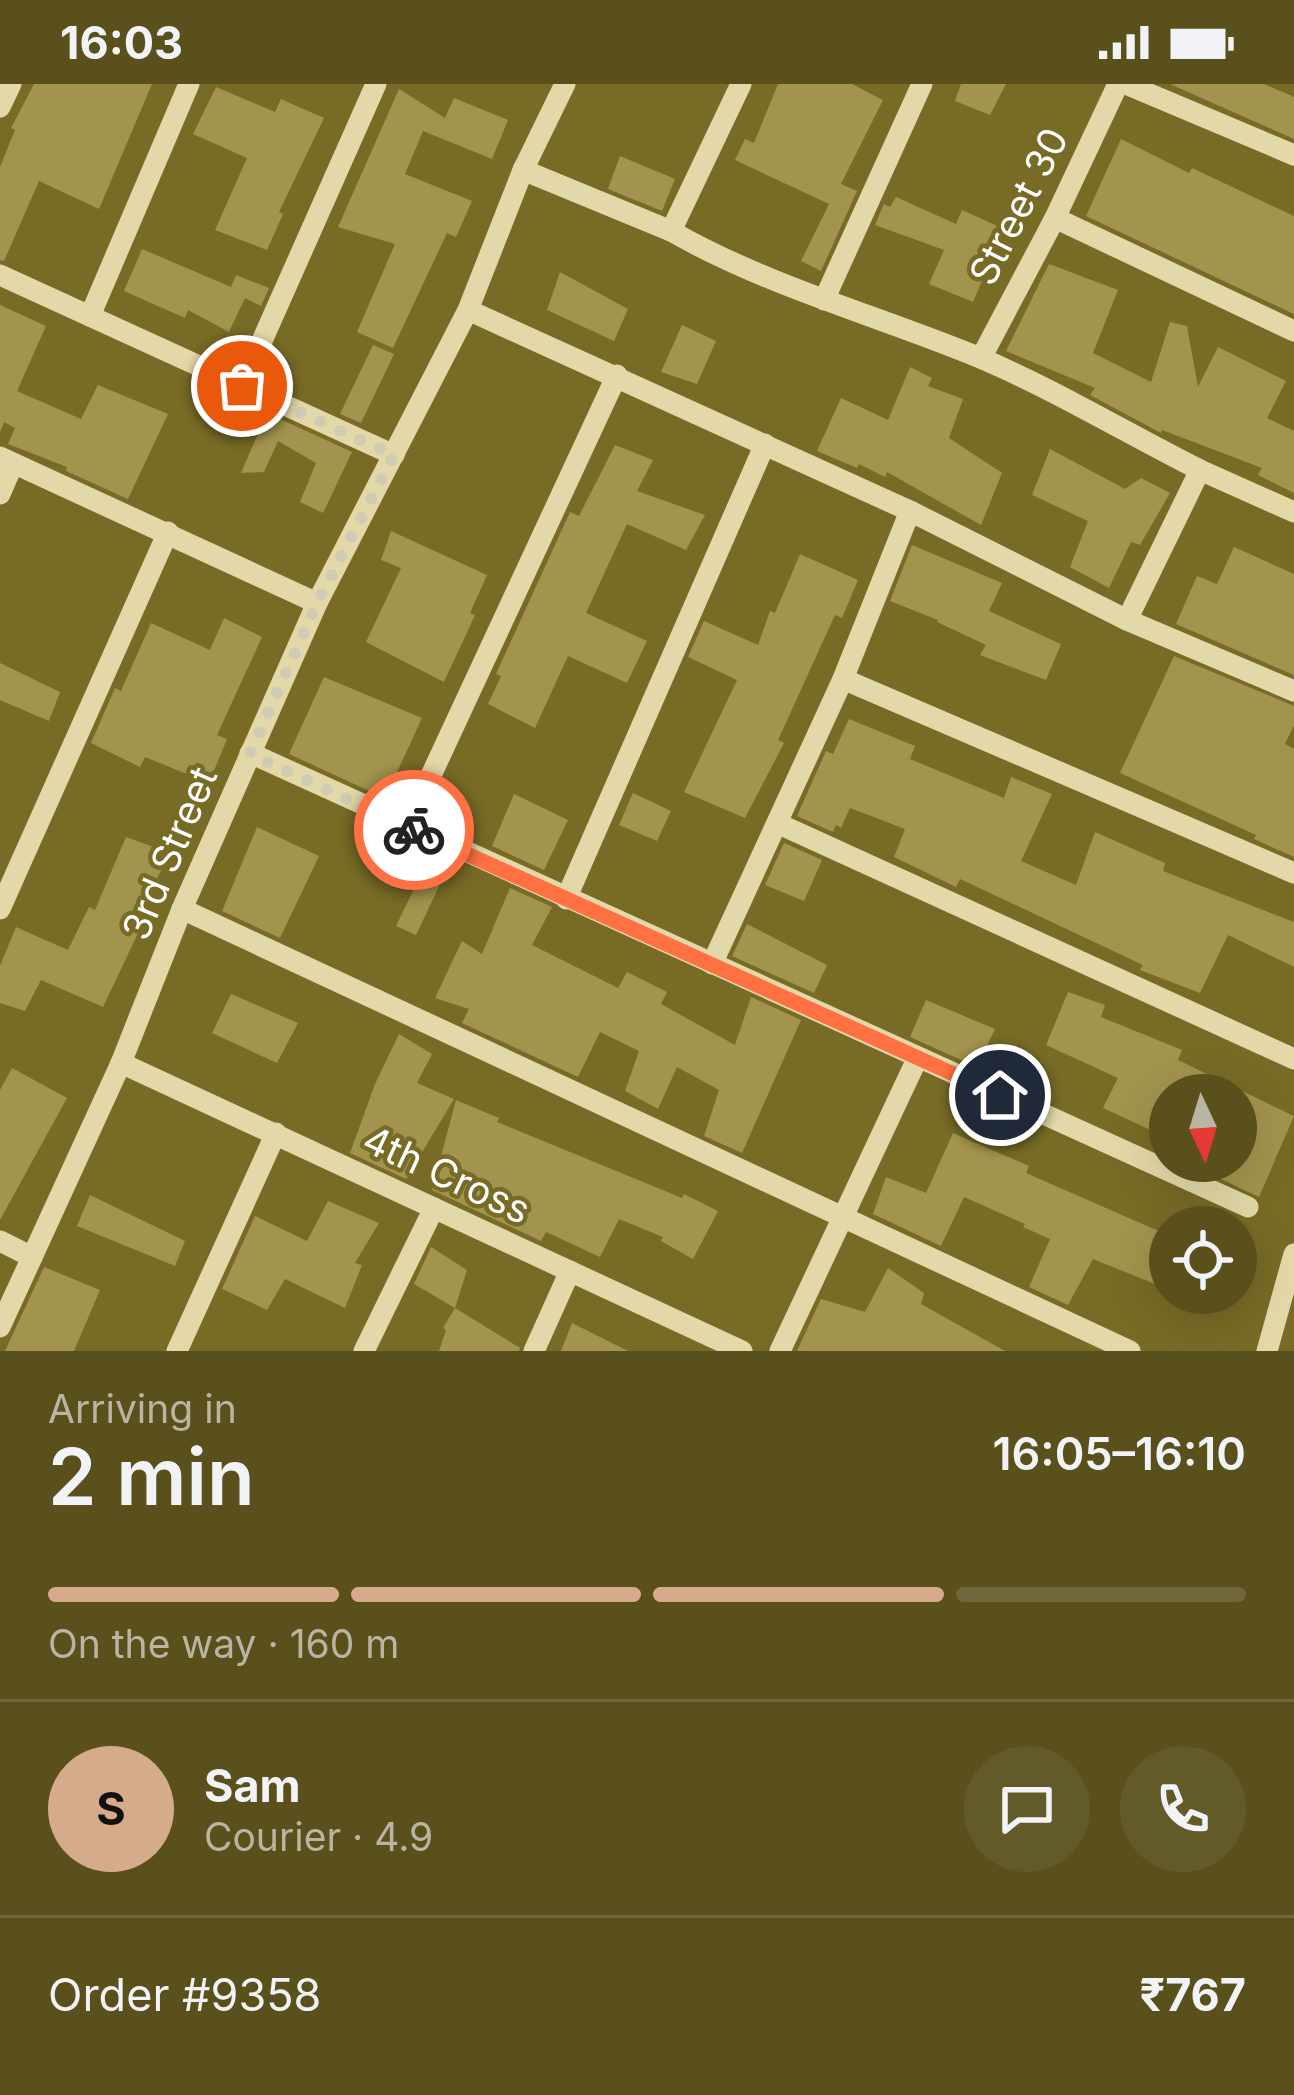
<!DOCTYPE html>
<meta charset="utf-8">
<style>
:root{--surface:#5a501c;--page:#635a29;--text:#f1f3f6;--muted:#b8b5a3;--line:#6f673b;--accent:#d6ab8b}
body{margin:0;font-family:Inter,sans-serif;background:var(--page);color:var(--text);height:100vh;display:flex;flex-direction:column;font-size:45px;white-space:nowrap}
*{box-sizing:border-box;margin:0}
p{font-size:39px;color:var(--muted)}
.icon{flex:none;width:66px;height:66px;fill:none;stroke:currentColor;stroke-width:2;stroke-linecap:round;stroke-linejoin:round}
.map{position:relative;height:1267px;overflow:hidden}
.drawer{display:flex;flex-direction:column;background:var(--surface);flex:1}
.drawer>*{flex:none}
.needle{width:78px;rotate:176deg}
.buttons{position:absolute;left:1149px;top:990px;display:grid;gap:24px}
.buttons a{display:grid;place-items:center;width:108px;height:108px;border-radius:50%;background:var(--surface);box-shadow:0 12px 48px #0002;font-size:60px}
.pin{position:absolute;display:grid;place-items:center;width:102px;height:102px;color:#fff;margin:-51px;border:6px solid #fff;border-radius:50%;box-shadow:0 3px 12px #0007}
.courier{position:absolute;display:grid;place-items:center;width:120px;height:120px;margin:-60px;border:9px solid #ff7043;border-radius:50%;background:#fff;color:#222;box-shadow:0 3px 15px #0007}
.head em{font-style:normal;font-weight:600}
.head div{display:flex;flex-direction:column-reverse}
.head{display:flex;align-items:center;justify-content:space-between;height:204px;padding:0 48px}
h1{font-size:78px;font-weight:600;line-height:90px}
.bar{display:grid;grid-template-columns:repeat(4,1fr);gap:18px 12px;align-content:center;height:144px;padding:0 48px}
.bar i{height:15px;border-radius:9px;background:var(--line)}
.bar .selected{background:var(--accent)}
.bar p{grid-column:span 4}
.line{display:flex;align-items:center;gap:30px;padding:0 48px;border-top:3px solid var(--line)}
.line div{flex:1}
.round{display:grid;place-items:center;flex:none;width:126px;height:126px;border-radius:63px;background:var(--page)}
.status{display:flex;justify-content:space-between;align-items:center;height:84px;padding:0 60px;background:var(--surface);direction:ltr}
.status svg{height:33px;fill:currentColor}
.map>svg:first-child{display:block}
.building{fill:#a2944e}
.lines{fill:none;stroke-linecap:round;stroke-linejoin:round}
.minor{stroke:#e3d9a8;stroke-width:21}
.done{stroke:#d0cbb3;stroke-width:12;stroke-dasharray:0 21.6}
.route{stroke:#ff7043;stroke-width:15}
.labels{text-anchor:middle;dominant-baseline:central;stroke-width:9;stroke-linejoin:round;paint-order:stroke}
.street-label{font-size:39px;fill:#fff;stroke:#786b26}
</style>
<div class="status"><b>16:03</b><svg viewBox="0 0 49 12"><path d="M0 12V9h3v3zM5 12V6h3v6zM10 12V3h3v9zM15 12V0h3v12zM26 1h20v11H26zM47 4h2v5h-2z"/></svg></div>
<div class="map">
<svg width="1294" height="1267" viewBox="0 0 1294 1267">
<rect width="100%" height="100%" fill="#786b26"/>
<!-- building -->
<g class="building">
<path d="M 34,0 L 152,0 L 99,125 L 39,97 L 4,177 L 0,176 L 0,83 L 15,46 L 11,44 Z"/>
<path d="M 778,0 L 852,0 L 883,16 L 841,100 L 857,107 L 821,187 L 801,177 L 829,120 L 735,76 L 745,55 L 754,59 Z"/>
<path d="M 961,0 L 1006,0 L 990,31 L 955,17 Z"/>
<path d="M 1170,0 L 1264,0 L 1294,13 L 1294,55 Z"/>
<path d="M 216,3 L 275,28 L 281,15 L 324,34 L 279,128 L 283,130 L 267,166 L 215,146 L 247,74 L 193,50 Z"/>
<path d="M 399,5 L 445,34 L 454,14 L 508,36 L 492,75 L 423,47 L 405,90 L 472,117 L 456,153 L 447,149 L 393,264 L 357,248 L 395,160 L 338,143 Z"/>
<path d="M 1121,55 L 1189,89 L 1192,84 L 1294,132 L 1294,230 L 1086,132 Z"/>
<path d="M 620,72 L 675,95 L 662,127 L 608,105 Z"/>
<path d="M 896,113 L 956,140 L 962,126 L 1004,145 L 973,218 L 929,200 L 944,166 L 875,141 L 884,120 L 890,123 Z"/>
<path d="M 142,165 L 231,203 L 236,191 L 269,204 L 261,222 L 245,214 L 229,248 L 188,226 L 185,234 L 124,207 Z"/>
<path d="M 1049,180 L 1118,206 L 1093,269 L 1151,298 L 1170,238 L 1187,242 L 1198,303 L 1218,263 L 1286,297 L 1267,334 L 1294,347 L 1294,409 L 1258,391 L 1262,384 L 1162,346 L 1161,349 L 1090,311 L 1095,304 L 1006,267 Z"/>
<path d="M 560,188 L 628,225 L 614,257 L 547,226 Z"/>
<path d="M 0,221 L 46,242 L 17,307 L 81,335 L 98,301 L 168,330 L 128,415 L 66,387 L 67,383 L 8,360 L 15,344 L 4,338 L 0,348 Z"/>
<path d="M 682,241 L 716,257 L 697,300 L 661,288 Z"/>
<path d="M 373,261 L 394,270 L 361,339 L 340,330 Z"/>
<path d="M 910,283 L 932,294 L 928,302 L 963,315 L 949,354 L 1002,389 L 981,441 L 887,388 L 885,393 L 859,380 L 857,384 L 817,367 L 841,314 L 888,336 Z"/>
<path d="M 267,329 L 352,368 L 323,429 L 300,418 L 316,379 L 278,357 L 264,388 L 241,389 Z"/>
<path d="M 615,361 L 653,376 L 637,407 L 705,431 L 686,466 L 627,440 L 586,529 L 647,557 L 627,599 L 568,572 L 535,644 L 488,620 L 501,592 L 496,590 L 570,428 L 579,432 Z"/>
<path d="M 1050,365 L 1125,405 L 1141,394 L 1170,409 L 1140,461 L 1131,458 L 1109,504 L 1070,483 L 1088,437 L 1032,411 Z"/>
<path d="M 391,447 L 487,491 L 470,529 L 475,531 L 444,598 L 366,558 L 401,484 L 381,476 Z"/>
<path d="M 912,461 L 1002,499 L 989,527 L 1061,560 L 1046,596 L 980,571 L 986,561 L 937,538 L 938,536 L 890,517 Z"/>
<path d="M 1234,463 L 1294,490 L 1294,591 L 1176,540 L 1197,492 L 1217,500 Z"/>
<path d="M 800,470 L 858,496 L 842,534 L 835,531 L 778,656 L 784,659 L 745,734 L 684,708 L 737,596 L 688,573 L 704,537 L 758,561 L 770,527 L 775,529 Z"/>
<path d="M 224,534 L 262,553 L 217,651 L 227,655 L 209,699 L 145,673 L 140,683 L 91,659 L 115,604 L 121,607 L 151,539 L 210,566 Z"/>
<path d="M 1174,572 L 1294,622 L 1294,641 L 1285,660 L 1294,665 L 1294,773 L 1254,755 L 1256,751 L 1120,689 Z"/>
<path d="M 0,579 L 60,608 L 49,637 L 0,616 Z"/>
<path d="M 324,593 L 422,634 L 393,697 L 399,699 L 391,717 L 289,670 Z"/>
<path d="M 849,635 L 915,662 L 910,675 L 1004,714 L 1011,693 L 1052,710 L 1021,777 L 1076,801 L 1095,748 L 1165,779 L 1163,787 L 1294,838 L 1294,883 L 1228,851 L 1200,909 L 1140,886 L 1143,881 L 960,795 L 956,803 L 894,773 L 905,745 L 850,724 L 841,744 L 836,741 L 833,748 L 797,732 L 826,667 L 833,670 Z"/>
<path d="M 633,709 L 671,727 L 657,757 L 619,741 Z"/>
<path d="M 514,710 L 568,736 L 544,786 L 492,762 Z"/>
<path d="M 257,743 L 319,772 L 280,854 L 222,827 Z"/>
<path d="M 126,753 L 170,769 L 133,842 L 140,845 L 103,923 L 41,896 L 25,927 L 0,919 L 0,882 L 16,843 L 68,866 L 89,823 L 95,826 Z"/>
<path d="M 784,759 L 822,776 L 804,817 L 765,801 Z"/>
<path d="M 432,768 L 451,777 L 416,851 L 396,842 Z"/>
<path d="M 510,804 L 552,823 L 532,861 L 618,904 L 627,888 L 667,908 L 661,920 L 735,961 L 751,913 L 801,936 L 742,1069 L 704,1052 L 719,1006 L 677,983 L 658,1025 L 625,1007 L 639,967 L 600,948 L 578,993 L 462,939 L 469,925 L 435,914 L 462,857 L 482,870 Z"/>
<path d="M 747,840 L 827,881 L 814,909 L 732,872 Z"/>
<path d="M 1068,908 L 1105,921 L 1101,933 L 1182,966 L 1178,976 L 1294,1032 L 1259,1113 L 1183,1077 L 1236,1077 L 1236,1011 L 1170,1011 L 1170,1055 L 1103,1024 L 1118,994 L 1046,961 Z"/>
<path d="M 231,910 L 298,939 L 277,979 L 212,949 Z"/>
<path d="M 926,916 L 995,945 L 977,983 L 910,953 Z"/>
<path d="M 399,950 L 432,970 L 417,999 L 454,1015 L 406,1095 L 350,1069 L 375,1000 Z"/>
<path d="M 12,984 L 67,1014 L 0,1136 L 0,1006 Z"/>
<path d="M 456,1016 L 499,1034 L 497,1038 L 682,1114 L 684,1110 L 718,1127 L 693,1175 L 661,1157 L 663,1153 L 619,1135 L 600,1173 L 546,1148 L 541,1157 L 432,1106 Z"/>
<path d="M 953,1049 L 1029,1082 L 1026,1089 L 1170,1152 L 1170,1206 L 1093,1175 L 1068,1221 L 1029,1203 L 1050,1155 L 1023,1143 L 1025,1140 L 964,1113 L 941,1162 L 873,1130 L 886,1093 L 926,1109 Z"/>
<path d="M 90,1111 L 185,1157 L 175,1182 L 77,1142 Z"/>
<path d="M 328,1117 L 379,1139 L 355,1179 L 362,1181 L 345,1224 L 285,1195 L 267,1226 L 222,1205 L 255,1132 L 307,1157 Z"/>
<path d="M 431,1163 L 467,1186 L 455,1224 L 414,1200 Z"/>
<path d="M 44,1183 L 100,1206 L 74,1267 L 5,1267 Z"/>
<path d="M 888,1184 L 924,1209 L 921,1220 L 1005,1267 L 797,1267 L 821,1215 L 865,1228 Z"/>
<path d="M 455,1224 L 520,1264 L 519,1267 L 439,1267 L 446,1246 L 443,1244 Z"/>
<path d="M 572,1239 L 628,1267 L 561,1267 Z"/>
</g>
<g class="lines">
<!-- minor -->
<g class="minor">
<path d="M 741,0 L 671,147 C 767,202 876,231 978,273 C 1054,305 1126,349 1200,386 L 1127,536"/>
<path d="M 1126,0 L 1294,71"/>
<path d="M 0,23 L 11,0"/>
<path d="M 523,86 L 671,147"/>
<path d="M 1055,134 L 1294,247"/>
<path d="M 0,191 L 394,371"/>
<path d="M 824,216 L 922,0"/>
<path d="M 468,226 L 910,427 L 1127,536 L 1294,607"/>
<path d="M 90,232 L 189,0"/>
<path d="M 981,274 L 1055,134 L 1118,0"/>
<path d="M 242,302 L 376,0"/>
<path d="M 0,373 L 317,519"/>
<path d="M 1200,386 L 1294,428"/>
<path d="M 0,410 L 13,380"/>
<path d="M 843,595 L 1294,789"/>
<path d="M 250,669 L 1248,1123"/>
<path d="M 779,740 L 1294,975"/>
<path d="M 407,743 L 617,291"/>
<path d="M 566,815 L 765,360"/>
<path d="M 0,825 L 168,448"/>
<path d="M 182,825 L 1130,1267"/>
<path d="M 712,880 L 843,595 L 910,427"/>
<path d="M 121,979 L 742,1267"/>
<path d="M 0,1157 L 32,1173"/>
<path d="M 0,1243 L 121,979 L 182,825 L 317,519 L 468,226 L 523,86 L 565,0"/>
<path d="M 177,1267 L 276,1049"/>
<path d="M 364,1267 L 434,1124"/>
<path d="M 534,1267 L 570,1187"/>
<path d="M 780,1267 L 918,973"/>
<path d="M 1267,1267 L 1294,1170"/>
</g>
</g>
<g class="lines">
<!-- done -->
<path class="done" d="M 242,302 L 394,371 L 317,519 L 250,670 L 414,746"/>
<!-- route -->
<path class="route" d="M 414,746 L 1000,1011"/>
</g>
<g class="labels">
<!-- street labels -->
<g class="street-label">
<text transform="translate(1018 122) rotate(-63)">Street 30</text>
<text transform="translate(169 769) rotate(-67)">3rd Street</text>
<text transform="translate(447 1090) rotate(25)">4th Cross</text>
</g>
</g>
</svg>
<div class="buttons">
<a><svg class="needle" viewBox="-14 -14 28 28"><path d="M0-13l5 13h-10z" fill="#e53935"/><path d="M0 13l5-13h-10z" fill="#b8b5a3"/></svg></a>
<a><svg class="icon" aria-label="locate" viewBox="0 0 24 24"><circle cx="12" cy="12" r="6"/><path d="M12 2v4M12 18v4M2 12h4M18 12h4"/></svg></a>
</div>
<div class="pin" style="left:242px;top:302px;background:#ea580c"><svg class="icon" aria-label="bag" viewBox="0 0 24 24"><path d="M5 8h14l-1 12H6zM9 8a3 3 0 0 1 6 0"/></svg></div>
<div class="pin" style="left:1000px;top:1011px;background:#1f2937"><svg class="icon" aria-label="home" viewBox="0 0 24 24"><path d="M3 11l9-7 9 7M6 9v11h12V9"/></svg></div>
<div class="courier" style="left:414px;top:746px"><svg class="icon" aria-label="bike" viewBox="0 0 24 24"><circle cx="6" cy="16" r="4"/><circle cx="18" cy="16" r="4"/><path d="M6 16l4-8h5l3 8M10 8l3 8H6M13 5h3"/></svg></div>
</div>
<section class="drawer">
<div class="head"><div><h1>2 min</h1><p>Arriving in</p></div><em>16:05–16:10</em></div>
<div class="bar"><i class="selected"></i><i class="selected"></i><i class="selected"></i><i></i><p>On the way · 160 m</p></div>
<div class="line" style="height:216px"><b class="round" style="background:var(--accent);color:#111">S</b><div><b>Sam</b><p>Courier · 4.9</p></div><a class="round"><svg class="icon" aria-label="chat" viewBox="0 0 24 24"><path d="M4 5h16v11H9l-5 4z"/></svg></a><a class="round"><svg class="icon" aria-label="phone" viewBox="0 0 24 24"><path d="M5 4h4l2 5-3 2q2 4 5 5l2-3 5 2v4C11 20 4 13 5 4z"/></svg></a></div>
<div class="line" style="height:156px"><div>Order #9358</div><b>₹767</b></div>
</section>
